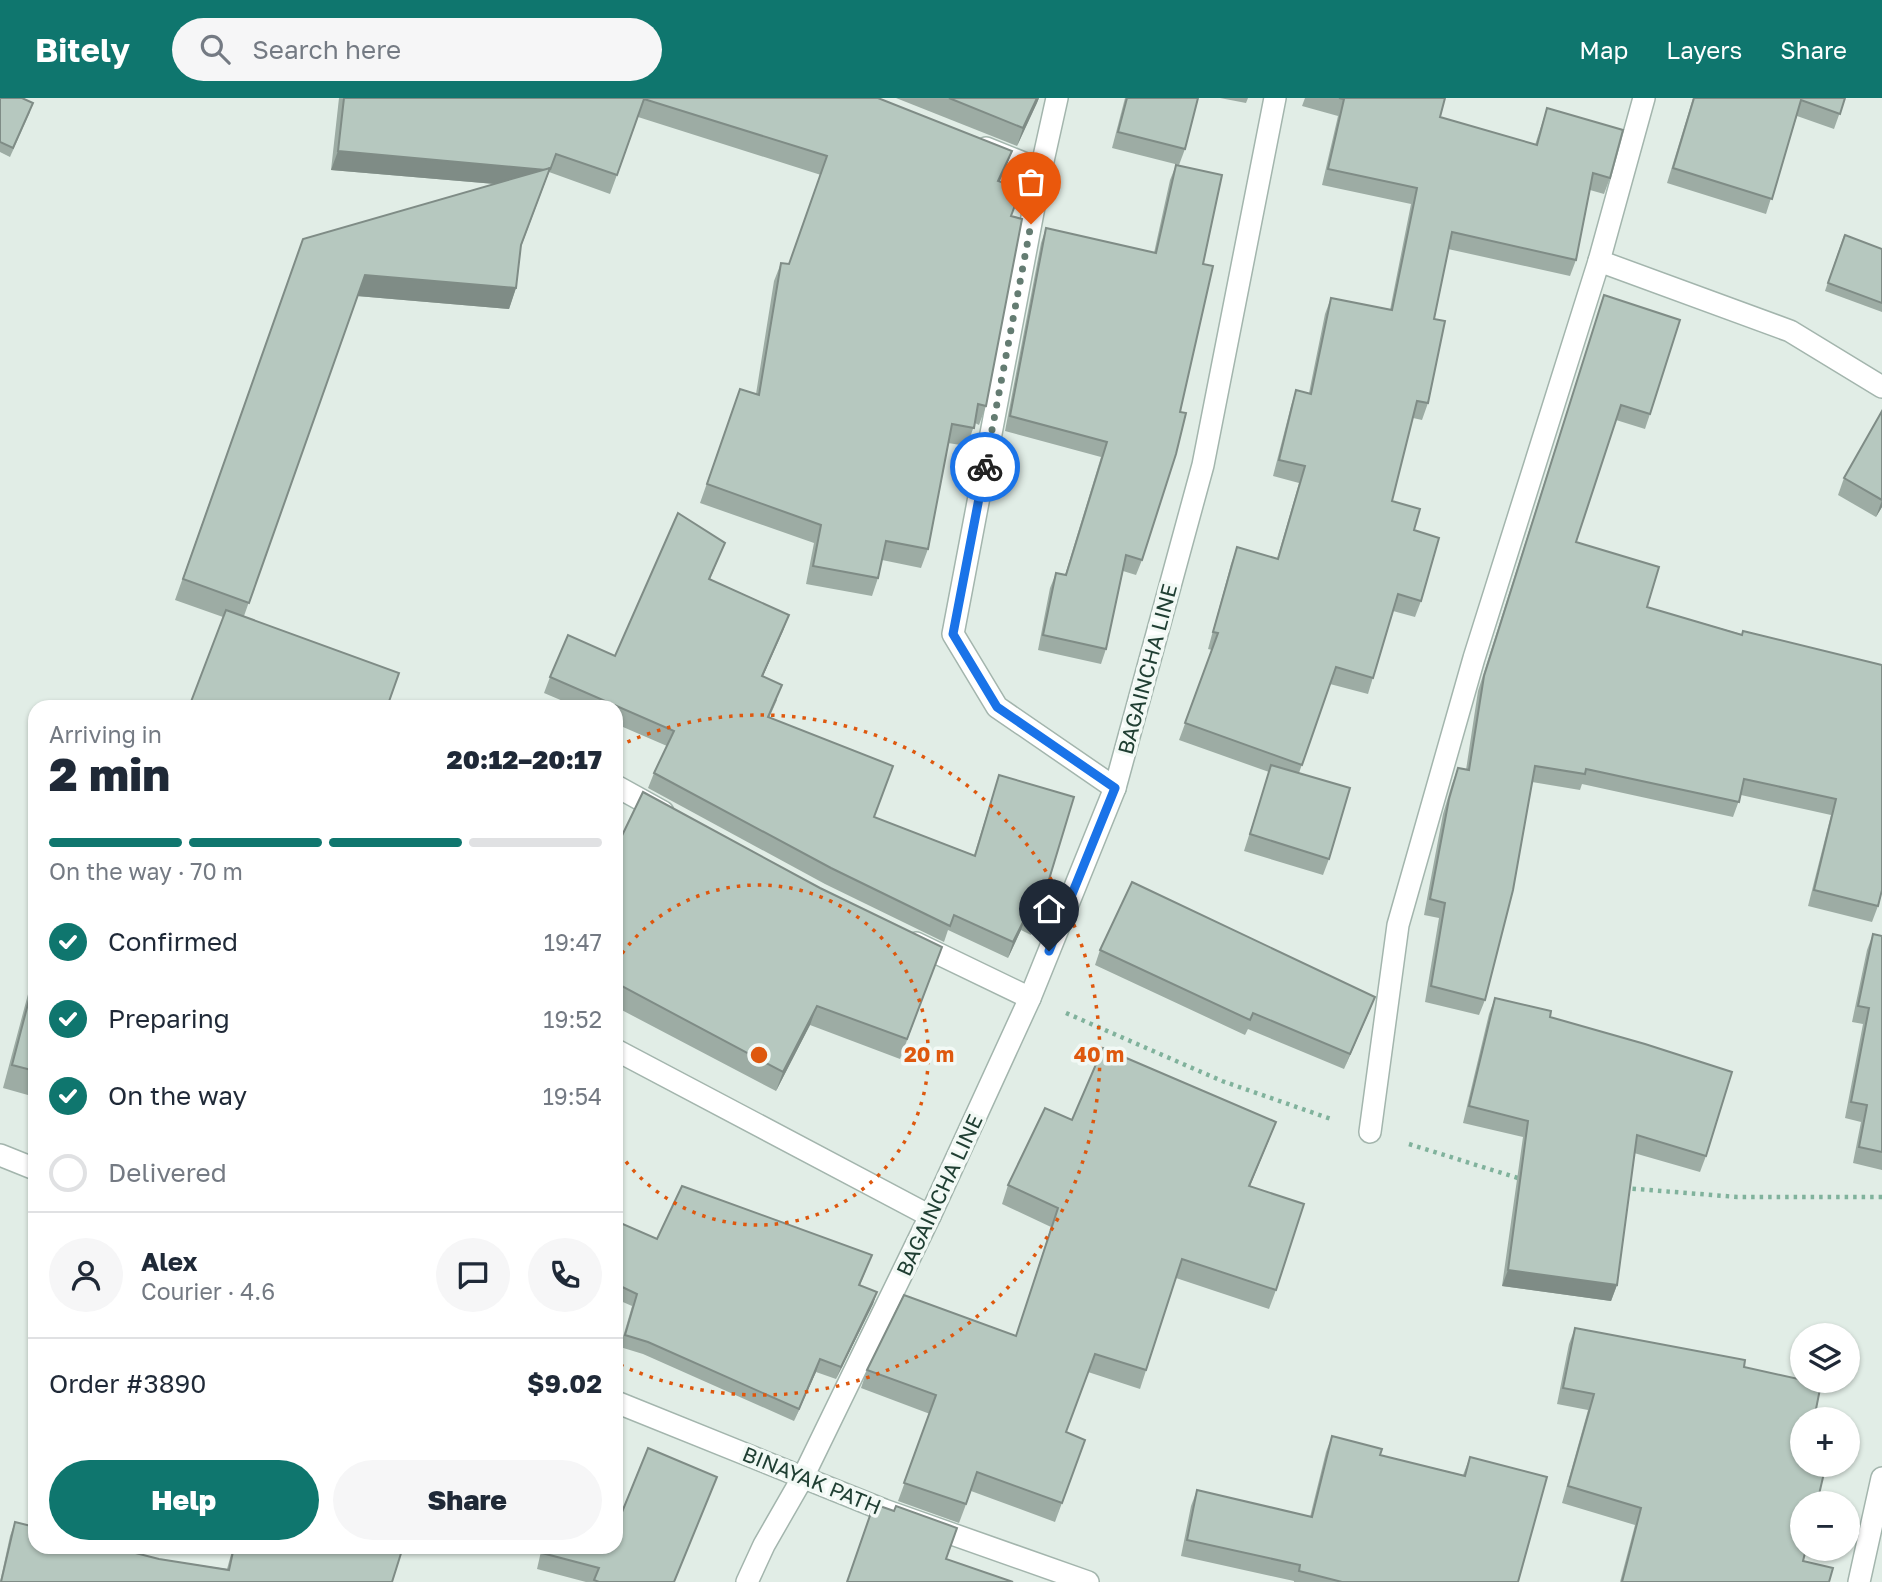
<!DOCTYPE html>
<meta charset="utf-8">
<style>
:root{--surface:#fff;--page:#f6f6f7;--text:#1f2937;--muted:#747a83;--line:#e0e1e3;--accent:#0f766e}
body{margin:0;font-family:"Golos Text",sans-serif;background:var(--page);color:var(--text);height:100vh;display:flex;flex-direction:column;font-size:26px;white-space:nowrap}
*{box-sizing:border-box;margin:0}
p{font-size:23px;color:var(--muted)}
.icon{flex:none;width:38px;height:38px;fill:none;stroke:currentColor;stroke-width:2;stroke-linecap:round;stroke-linejoin:round}
.map{position:relative;flex:1;overflow:hidden}
.side{position:absolute;left:28px;top:602px;width:595px;height:854px;display:flex;flex-direction:column;background:var(--surface);border-radius:21px;box-shadow:0 2px 5px #0004}
.side>*{flex:none}
.fabs{position:absolute;left:1790px;top:1225px;display:grid;gap:14px}
.fabs a{display:grid;place-items:center;width:70px;height:70px;border-radius:50%;background:var(--surface);box-shadow:0 2px 5px #0004;font-size:35px}
.pin{position:absolute;display:grid;place-items:center;width:60px;height:60px;color:#fff;margin:-72px -30px;border-radius:50% 50% 50% 0;rotate:-45deg;box-shadow:0 0 7px #0007}
.pin .icon{rotate:45deg}
.courier{position:absolute;display:grid;place-items:center;width:70px;height:70px;margin:-35px;border:5px solid #1a73e8;border-radius:50%;background:#fff;color:#222;box-shadow:0 2px 9px #0007}
.headline em{font-style:normal;font-weight:800}
.headline div{display:flex;flex-direction:column-reverse}
.headline{display:flex;align-items:center;justify-content:space-between;height:119px;padding:0 21px}
h1{font-size:46px;font-weight:800;line-height:52px}
.bar{display:grid;grid-template-columns:repeat(4,1fr);gap:10px 7px;align-content:center;height:84px;padding:0 21px}
.bar i{height:9px;border-radius:5px;background:var(--line)}
.bar .on{background:var(--accent)}
.bar p{grid-column:span 4}
.line{display:flex;align-items:center;gap:18px;padding:0 21px;border-top:2px solid var(--line)}
.line div{flex:1}
.round{display:grid;place-items:center;flex:none;width:74px;height:74px;border-radius:37px;background:var(--page)}
ol{padding:0 21px;list-style:none}
li{display:flex;align-items:center;gap:21px;height:77px}
li p{margin-inline-start:auto}
li .icon{padding:7px;border-radius:50%;background:var(--accent);color:#fff;stroke-width:4}
li:last-child{color:var(--muted)}
li i{width:38px;height:38px;border:4px solid var(--line);border-radius:50%}
.cta{display:flex;gap:14px;margin-top:auto;padding:14px 21px}
.cta a{flex:1;height:80px;border-radius:42px;background:var(--accent);color:#fff;font-size:28px;font-weight:800;line-height:80px;text-align:center}
.cta a+a{background:var(--page);color:var(--text)}
header{display:flex;align-items:center;gap:42px;box-sizing:border-box;height:98px;padding:0 35px;background:var(--accent);color:#fff}
header strong{font-size:33px}
nav{display:flex;gap:38px;margin-inline-start:auto;font-size:24px}
.search{width:490px;height:63px;background:var(--page);display:flex;align-items:center;gap:18px;box-sizing:border-box;padding:0 24px;border-radius:38px;color:var(--muted);font-size:26px}
.map>svg:first-child{display:block}
.lines{fill:none;stroke-linecap:round;stroke-linejoin:round}
.minor-casing{stroke:#a3b5ad;stroke-width:24}
.path{stroke:#80b29c;stroke-width:4.5;stroke-dasharray:3.5 5;stroke-linecap:butt}
.minor{stroke:#fff;stroke-width:21}
.wall{fill:#9daca4}
.shaded-wall{fill:#7f8c86}
.building{fill:#b6c8bf;stroke:#7f8c86;stroke-width:2}
.done{stroke:#647c72;stroke-width:7;stroke-dasharray:0 12.6}
.route{stroke:#1a73e8;stroke-width:9}
.ring{fill:none;stroke:#de580e;stroke-width:3.5;stroke-dasharray:3.5 7}
.labels{text-anchor:middle;dominant-baseline:central;stroke-width:7;stroke-linejoin:round;paint-order:stroke}
.street-label{font-size:21px;fill:#203f33;stroke:#f2f9f5}
.centre{fill:#de580e;stroke:#f2f9f5;stroke-width:3.5}
.ring-label{font-size:21px;text-anchor:middle;font-weight:bold;fill:#de580e;stroke:#f2f9f5;stroke-width:7;stroke-linejoin:round;paint-order:stroke}
</style>
<header>
<strong>Bitely</strong>
<div class="search"><svg class="icon" aria-label="search" viewBox="0 0 24 24"><circle cx="10" cy="10" r="6"/><path d="M15 15l6 6"/></svg>Search here</div>
<nav><a>Map</a><a>Layers</a><a>Share</a></nav>
</header>
<div class="map">
<svg width="1882" height="1484" viewBox="0 0 1882 1484">
<rect width="100%" height="100%" fill="#e1ede6"/>
<g class="lines">
<!-- minor casing -->
<g class="minor-casing">
<g id="minor">
<path d="M 986,50 L 1041,72 L 953,536 L 997,609 L 1115,690"/>
<path d="M 1041,72 L 1057,0"/>
<path d="M 1599,163 L 1790,233 L 1882,289"/>
<path d="M 616,688 L 663,714"/>
<path d="M 916,845 L 1030,900"/>
<path d="M 616,952 L 930,1118"/>
<path d="M 1370,1034 L 1398,827 L 1474,560 L 1599,163 L 1644,0"/>
<path d="M 0,1057 L 35,1071"/>
<path d="M 616,1304 L 884,1412 L 1088,1484"/>
<path d="M 747,1484 L 764,1447 L 803,1379 L 930,1118 L 1030,900 L 1115,690 L 1203,367 L 1275,0"/>
<path d="M 1859,1484 L 1882,1380"/>
</g>
</g>
<!-- path -->
<g class="path">
<path d="M 1066,915 L 1222,983 L 1331,1021"/>
<path d="M 1409,1046 L 1521,1081"/>
<path d="M 1624,1090 L 1737,1099 L 1882,1099"/>
</g>
<!-- minor -->
<use href="#minor" class="minor"/>
</g>
<!-- wall -->
<g class="wall">
<path d="M 0,0 L 30,14 L 10,59 L 0,54 Z"/>
<path d="M 339,0 L 878,0 L 1012,53 L 1000,83 L 1011,118 L 986,308 L 979,327 L 975,325 L 967,348 L 948,345 L 928,451 L 921,470 L 882,462 L 878,480 L 872,498 L 806,486 L 814,445 L 700,405 L 740,291 L 756,296 L 774,183 L 781,165 L 789,166 L 821,77 L 638,19 L 610,96 L 549,74 L 521,149 L 516,190 L 509,211 L 357,198 L 244,518 L 223,519 L 175,502 L 303,141 L 495,86 L 331,72 Z"/>
<path d="M 896,0 L 1039,0 L 1017,48 Z"/>
<path d="M 1125,0 L 1198,0 L 1185,51 L 1179,67 L 1112,50 Z"/>
<path d="M 1220,0 L 1248,0 L 1246,5 Z"/>
<path d="M 1305,0 L 1445,0 L 1440,19 L 1535,47 L 1547,10 L 1610,80 L 1604,96 L 1590,92 L 1576,162 L 1570,178 L 1448,151 L 1434,221 L 1428,305 L 1422,322 L 1413,320 L 1392,403 L 1414,432 L 1421,503 L 1415,519 L 1393,513 L 1368,596 L 1330,586 L 1299,675 L 1329,761 L 1323,777 L 1244,753 L 1269,674 L 1179,642 L 1212,552 L 1208,551 L 1231,466 L 1237,449 L 1277,461 L 1299,385 L 1273,378 L 1291,308 L 1296,292 L 1309,295 L 1325,216 L 1331,200 L 1390,212 L 1411,106 L 1322,87 L 1338,18 L 1302,8 Z"/>
<path d="M 1693,0 L 1845,0 L 1834,31 L 1797,18 L 1766,116 L 1667,85 Z"/>
<path d="M 1176,67 L 1203,166 L 1142,462 L 1136,477 L 1123,473 L 1106,551 L 1101,566 L 1038,552 L 1050,490 L 1056,475 L 1065,477 L 1101,359 L 1005,333 L 1041,145 L 1046,130 L 1154,155 L 1170,82 Z"/>
<path d="M 1844,137 L 1882,151 L 1882,214 L 1825,193 Z"/>
<path d="M 1604,197 L 1650,316 L 1645,331 L 1616,322 L 1576,444 L 1647,509 L 1741,536 L 1882,567 L 1878,808 L 1872,824 L 1808,808 L 1831,717 L 1741,697 L 1733,719 L 1582,686 L 1580,692 L 1532,684 L 1485,902 L 1479,917 L 1425,904 L 1439,820 L 1424,817 L 1443,716 L 1452,686 L 1458,670 L 1466,672 L 1478,593 Z"/>
<path d="M 1882,313 L 1882,409 L 1876,419 L 1838,397 L 1844,380 Z"/>
<path d="M 725,445 L 710,481 L 789,517 L 763,578 L 777,602 L 769,620 L 874,719 L 974,757 L 999,677 L 1037,821 L 1031,837 L 1021,832 L 1008,860 L 948,832 L 944,844 L 825,786 L 648,690 L 654,675 L 667,648 L 616,626 L 616,609 L 577,609 L 544,595 L 550,579 L 615,558 Z"/>
<path d="M 616,750 L 820,790 L 942,849 L 900,961 L 810,927 L 776,993 L 616,909 Z"/>
<path d="M 1873,836 L 1882,838 L 1882,1072 L 1853,1065 L 1861,1024 L 1845,1020 L 1863,926 L 1852,924 L 1867,852 Z"/>
<path d="M 1100,852 L 1375,899 L 1344,971 L 1248,931 L 1245,937 L 1095,867 Z"/>
<path d="M 35,870 L 35,999 L 3,990 Z"/>
<path d="M 1495,900 L 1550,919 L 1706,1058 L 1700,1074 L 1634,1055 L 1617,1187 L 1611,1203 L 1502,1188 L 1523,1039 L 1463,1025 L 1489,916 Z"/>
<path d="M 1072,1022 L 1276,1024 L 1250,1088 L 1276,1192 L 1269,1211 L 1176,1180 L 1140,1291 L 1088,1274 L 1066,1334 L 1085,1342 L 1055,1424 L 971,1393 L 959,1425 L 898,1403 L 930,1316 L 861,1290 L 867,1272 L 1016,1238 L 1051,1129 L 1002,1106 L 1008,1087 Z"/>
<path d="M 616,1123 L 657,1141 L 867,1170 L 860,1187 L 877,1194 L 873,1206 L 836,1281 L 816,1274 L 794,1323 L 643,1256 L 620,1249 L 632,1208 L 616,1201 Z"/>
<path d="M 1575,1230 L 1744,1269 L 1802,1321 L 1803,1463 L 1829,1484 L 1620,1484 L 1635,1427 L 1562,1405 L 1588,1312 L 1557,1306 L 1569,1246 Z"/>
<path d="M 1332,1338 L 1380,1357 L 1463,1377 L 1470,1359 L 1518,1484 L 1294,1484 L 1294,1483 L 1181,1458 L 1191,1408 L 1197,1392 L 1310,1419 L 1326,1354 Z"/>
<path d="M 711,1394 L 674,1484 L 586,1484 L 537,1471 L 542,1449 L 616,1449 L 618,1424 Z"/>
<path d="M 15,1424 L 159,1461 L 227,1471 L 233,1449 L 403,1449 L 392,1484 L 0,1484 L 10,1438 Z"/>
</g>
<!-- shaded-wall -->
<g class="shaded-wall">
<path d="M 1037,0 L 1039,0 L 1037,5 L 1017,48 L 1023,30 Z"/>
<path d="M 338,53 L 550,72 L 542,90 L 331,72 Z"/>
<path d="M 1012,53 L 1005,72 L 991,101 L 998,83 Z"/>
<path d="M 365,177 L 516,190 L 509,211 L 357,198 Z"/>
<path d="M 1882,402 L 1882,409 L 1876,419 Z"/>
<path d="M 789,517 L 783,533 L 756,593 L 762,578 Z"/>
<path d="M 1027,816 L 1021,832 L 1008,860 L 1013,844 Z"/>
<path d="M 1375,899 L 1369,914 L 1344,971 L 1350,956 Z"/>
<path d="M 817,908 L 810,927 L 776,993 L 783,974 Z"/>
<path d="M 1276,1024 L 1269,1042 L 1242,1106 L 1249,1088 Z"/>
<path d="M 1508,1172 L 1617,1187 L 1611,1203 L 1502,1188 Z"/>
<path d="M 877,1194 L 873,1206 L 836,1281 L 841,1269 Z"/>
<path d="M 820,1261 L 816,1274 L 794,1323 L 799,1311 Z"/>
</g>
<!-- building -->
<g class="building">
<path d="M 0,0 L 22,0 L 33,5 L 13,50 L 0,44 Z"/>
<path d="M 344,0 L 878,0 L 1012,53 L 998,83 L 1021,91 L 1011,118 L 1022,121 L 986,308 L 978,306 L 974,330 L 952,326 L 928,451 L 886,443 L 878,480 L 813,468 L 821,427 L 707,386 L 740,291 L 759,297 L 781,165 L 789,166 L 827,58 L 644,1 L 617,77 L 556,56 L 550,72 L 550,70 L 546,72 L 338,53 Z"/>
<path d="M 949,0 L 1037,0 L 1023,30 Z"/>
<path d="M 1127,0 L 1198,0 L 1185,51 L 1118,34 Z"/>
<path d="M 1339,0 L 1445,0 L 1440,19 L 1537,47 L 1547,10 L 1623,32 L 1610,80 L 1593,75 L 1576,162 L 1452,134 L 1434,221 L 1445,223 L 1428,305 L 1417,303 L 1392,403 L 1420,411 L 1414,432 L 1439,440 L 1421,503 L 1398,496 L 1373,580 L 1336,569 L 1302,667 L 1185,625 L 1218,535 L 1213,534 L 1237,449 L 1278,461 L 1305,368 L 1279,362 L 1296,292 L 1311,296 L 1331,200 L 1392,212 L 1417,90 L 1328,71 L 1344,1 Z"/>
<path d="M 1694,0 L 1845,0 L 1840,16 L 1801,2 L 1772,101 L 1673,70 Z"/>
<path d="M 1176,67 L 1222,77 L 1203,166 L 1213,168 L 1180,314 L 1186,315 L 1176,356 L 1142,462 L 1126,457 L 1106,551 L 1043,537 L 1056,475 L 1066,477 L 1107,344 L 1010,318 L 1046,130 L 1156,155 Z"/>
<path d="M 550,70 L 521,147 L 516,190 L 365,177 L 249,505 L 183,481 L 303,141 Z"/>
<path d="M 1845,137 L 1882,151 L 1882,205 L 1828,185 Z"/>
<path d="M 1604,197 L 1680,222 L 1650,316 L 1621,307 L 1576,444 L 1659,469 L 1647,509 L 1742,537 L 1743,533 L 1882,567 L 1882,792 L 1878,808 L 1814,792 L 1836,701 L 1744,681 L 1739,704 L 1586,671 L 1585,676 L 1535,668 L 1513,792 L 1485,902 L 1431,888 L 1445,805 L 1430,801 L 1449,701 L 1458,670 L 1469,672 L 1484,578 Z"/>
<path d="M 1882,313 L 1882,402 L 1844,380 Z"/>
<path d="M 678,415 L 725,445 L 709,481 L 789,517 L 762,578 L 782,587 L 768,619 L 893,668 L 874,719 L 975,758 L 999,677 L 1074,699 L 1037,821 L 1027,816 L 1013,844 L 954,817 L 950,828 L 831,770 L 654,675 L 674,633 L 550,579 L 568,537 L 615,558 Z"/>
<path d="M 226,512 L 399,575 L 387,609 L 189,609 Z"/>
<path d="M 1271,667 L 1350,690 L 1329,761 L 1250,736 Z"/>
<path d="M 643,694 L 820,790 L 942,849 L 907,941 L 817,908 L 783,974 L 616,885 L 616,750 Z"/>
<path d="M 1132,784 L 1375,899 L 1350,956 L 1253,915 L 1250,922 L 1100,852 Z"/>
<path d="M 1873,836 L 1882,838 L 1882,1054 L 1859,1049 L 1867,1007 L 1851,1004 L 1869,910 L 1858,908 Z"/>
<path d="M 35,879 L 35,973 L 12,967 Z"/>
<path d="M 1495,900 L 1551,913 L 1550,919 L 1645,946 L 1732,974 L 1706,1058 L 1637,1037 L 1617,1187 L 1508,1172 L 1528,1023 L 1469,1008 Z"/>
<path d="M 1103,950 L 1276,1024 L 1249,1088 L 1304,1106 L 1276,1192 L 1182,1161 L 1146,1272 L 1095,1256 L 1066,1334 L 1085,1342 L 1062,1405 L 977,1374 L 966,1406 L 904,1385 L 936,1297 L 867,1272 L 904,1197 L 1016,1238 L 1058,1110 L 1008,1087 L 1045,1010 L 1072,1022 Z"/>
<path d="M 682,1088 L 872,1157 L 859,1187 L 877,1194 L 841,1269 L 820,1261 L 799,1311 L 648,1244 L 625,1237 L 637,1196 L 616,1186 L 616,1123 L 657,1141 Z"/>
<path d="M 1575,1230 L 1745,1262 L 1744,1269 L 1821,1286 L 1814,1321 L 1802,1321 L 1802,1367 L 1805,1367 L 1804,1370 L 1824,1375 L 1817,1405 L 1802,1405 L 1802,1451 L 1806,1451 L 1803,1463 L 1833,1470 L 1829,1484 L 1622,1484 L 1641,1410 L 1568,1388 L 1594,1296 L 1563,1290 Z"/>
<path d="M 1332,1338 L 1382,1351 L 1380,1357 L 1465,1378 L 1470,1359 L 1547,1379 L 1518,1484 L 1342,1484 L 1299,1473 L 1300,1467 L 1187,1442 L 1197,1392 L 1312,1419 Z"/>
<path d="M 648,1350 L 717,1379 L 674,1484 L 599,1484 L 594,1482 L 599,1470 L 542,1455 L 544,1449 L 616,1449 L 616,1424 L 618,1424 Z"/>
<path d="M 874,1406 L 894,1413 L 896,1408 L 957,1430 L 946,1461 L 1013,1484 L 847,1484 Z"/>
<path d="M 15,1424 L 35,1429 L 35,1449 L 112,1449 L 159,1461 L 229,1472 L 234,1449 L 403,1449 L 392,1484 L 1,1484 Z"/>
</g>
<g class="lines">
<!-- done -->
<path class="done" d="M 985,369 L 1031,126"/>
<!-- route -->
<path class="route" d="M 985,369 L 953,536 L 997,609 L 1115,690 L 1049,853"/>
</g>
<!-- distance rings -->
<g class="ring">
<path d="M616 864A170 170 0 1 1 616 1050"/>
<path d="M618 648A340 340 0 1 1 618 1266"/>
</g>
<g class="labels">
<!-- street labels -->
<g class="street-label">
<text transform="translate(1147 571) rotate(-75)">BAGAINCHA LINE</text>
<text transform="translate(939 1097) rotate(-65)">BAGAINCHA LINE</text>
<text transform="translate(812 1382) rotate(22)">BINAYAK PATH</text>
</g>
</g>
<circle cx="759" cy="957" r="10" class="centre"/>
<g class="ring-label">
<text x="929" y="964">20 m</text>
<text x="1099" y="964">40 m</text>
</g>
</svg>
<div class="fabs">
<a><svg class="icon" aria-label="layers" viewBox="0 0 24 24"><path d="M12 4l9 5-9 5-9-5zM3 14l9 5 9-5"/></svg></a>
<a>+</a>
<a>−</a>
</div>
<div class="pin" style="left:1031px;top:126px;background:#ea580c"><svg class="icon" aria-label="bag" viewBox="0 0 24 24"><path d="M5 8h14l-1 12H6zM9 8a3 3 0 0 1 6 0"/></svg></div>
<div class="pin" style="left:1049px;top:853px;background:#1f2937"><svg class="icon" aria-label="home" viewBox="0 0 24 24"><path d="M3 11l9-7 9 7M6 9v11h12V9"/></svg></div>
<div class="courier" style="left:985px;top:369px"><svg class="icon" aria-label="bike" viewBox="0 0 24 24"><circle cx="6" cy="16" r="4"/><circle cx="18" cy="16" r="4"/><path d="M6 16l4-8h5l3 8M10 8l3 8H6M13 5h3"/></svg></div>
<section class="side">
<div class="headline"><div><h1>2 min</h1><p>Arriving in</p></div><em>20:12–20:17</em></div>
<div class="bar"><i class="on"></i><i class="on"></i><i class="on"></i><i></i><p>On the way · 70 m</p></div>
<ol>
<li><svg class="icon" aria-label="check" viewBox="0 0 24 24"><path d="M5 12l5 5 9-10"/></svg>Confirmed<p>19:47</p></li>
<li><svg class="icon" aria-label="check" viewBox="0 0 24 24"><path d="M5 12l5 5 9-10"/></svg>Preparing<p>19:52</p></li>
<li><svg class="icon" aria-label="check" viewBox="0 0 24 24"><path d="M5 12l5 5 9-10"/></svg>On the way<p>19:54</p></li>
<li><i></i>Delivered</li>
</ol>
<div class="line" style="height:126px"><a class="round"><svg class="icon" aria-label="person" viewBox="0 0 24 24"><circle cx="12" cy="8" r="4"/><path d="M4 21q1-7 8-7t8 7"/></svg></a><div><b>Alex</b><p>Courier · 4.6</p></div><a class="round"><svg class="icon" aria-label="chat" viewBox="0 0 24 24"><path d="M4 5h16v11H9l-5 4z"/></svg></a><a class="round"><svg class="icon" aria-label="phone" viewBox="0 0 24 24"><path d="M5 4h4l2 5-3 2q2 4 5 5l2-3 5 2v4C11 20 4 13 5 4z"/></svg></a></div>
<div class="line" style="height:91px"><div>Order #3890</div><b>$9.02</b></div>
<div class="cta"><a>Help</a><a>Share</a></div>
</section>
</div>
